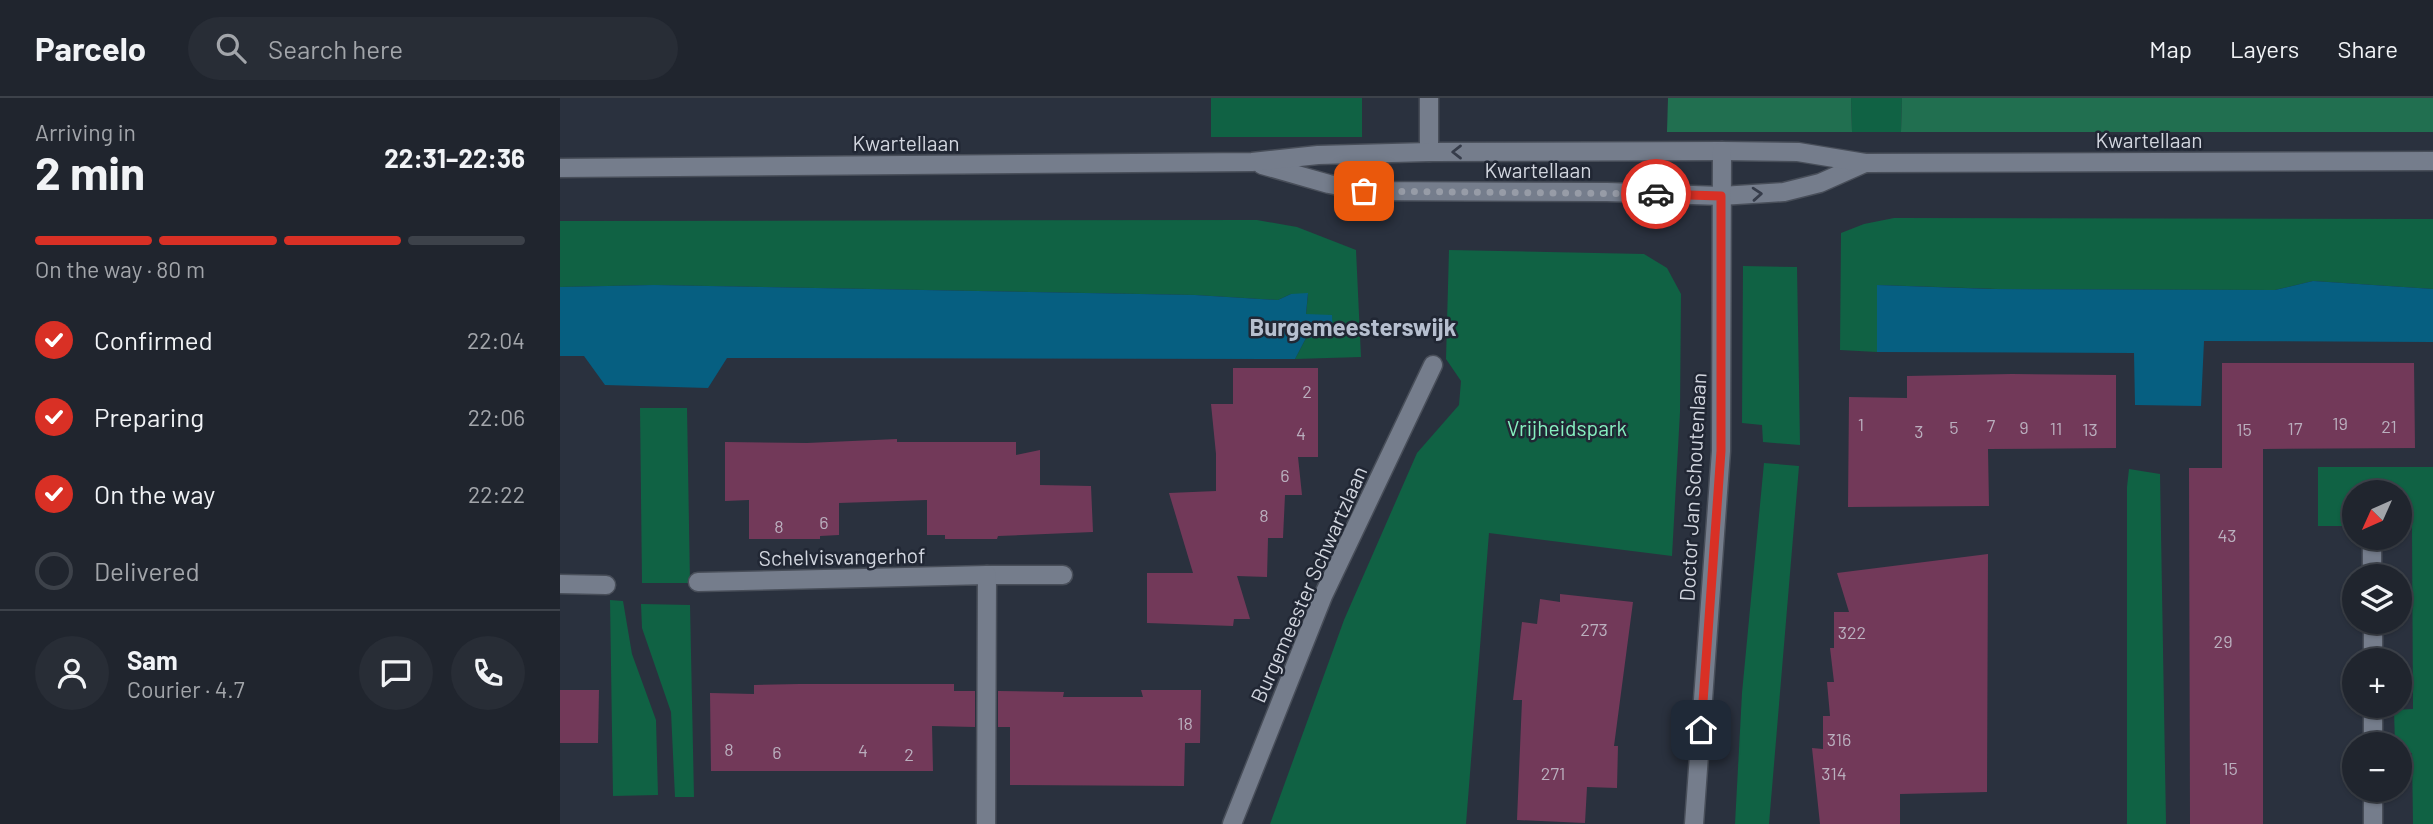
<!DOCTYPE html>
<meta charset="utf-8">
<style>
:root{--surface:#20252e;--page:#282d36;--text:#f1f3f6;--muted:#a2a5aa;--line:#3d424a;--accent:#d93025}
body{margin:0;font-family:Barlow,sans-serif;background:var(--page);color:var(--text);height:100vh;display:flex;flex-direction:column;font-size:26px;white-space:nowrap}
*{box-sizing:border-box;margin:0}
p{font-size:23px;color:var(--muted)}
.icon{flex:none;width:38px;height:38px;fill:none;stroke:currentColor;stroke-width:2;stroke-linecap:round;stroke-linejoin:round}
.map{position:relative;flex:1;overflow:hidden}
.panel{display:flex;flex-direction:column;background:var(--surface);width:560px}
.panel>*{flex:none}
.needle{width:46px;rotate:225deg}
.fabs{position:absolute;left:1782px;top:382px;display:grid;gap:14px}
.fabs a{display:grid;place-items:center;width:70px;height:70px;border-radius:50%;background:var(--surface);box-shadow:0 2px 5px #0004,0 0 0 2px var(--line);font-size:35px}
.pin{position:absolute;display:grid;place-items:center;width:60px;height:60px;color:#fff;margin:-30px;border-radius:14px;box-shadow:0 4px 10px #0006}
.courier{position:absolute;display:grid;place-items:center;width:70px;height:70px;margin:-35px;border:5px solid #d93025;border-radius:50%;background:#fff;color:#222;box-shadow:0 2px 9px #0007}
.head em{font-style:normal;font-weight:700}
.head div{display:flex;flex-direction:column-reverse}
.head{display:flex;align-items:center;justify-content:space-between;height:119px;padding:0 35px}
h1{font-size:46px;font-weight:700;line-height:52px}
.bar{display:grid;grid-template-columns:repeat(4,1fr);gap:10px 7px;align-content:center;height:84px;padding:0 35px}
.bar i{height:9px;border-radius:5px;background:var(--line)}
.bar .current{background:var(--accent)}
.bar p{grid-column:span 4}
.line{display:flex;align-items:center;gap:18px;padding:0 35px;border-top:2px solid var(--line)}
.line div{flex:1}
.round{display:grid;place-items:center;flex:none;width:74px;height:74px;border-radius:37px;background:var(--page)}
ol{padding:0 35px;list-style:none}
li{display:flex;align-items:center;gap:21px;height:77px}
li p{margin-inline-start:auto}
li .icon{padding:7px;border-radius:50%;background:var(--accent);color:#fff;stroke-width:4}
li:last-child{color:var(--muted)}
li i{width:38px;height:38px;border:4px solid var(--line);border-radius:50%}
header{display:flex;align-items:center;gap:42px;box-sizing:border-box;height:98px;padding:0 35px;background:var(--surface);border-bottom:2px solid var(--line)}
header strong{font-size:33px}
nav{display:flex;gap:38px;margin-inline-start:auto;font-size:24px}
.search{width:490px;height:63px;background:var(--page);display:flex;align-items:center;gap:18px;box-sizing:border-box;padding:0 24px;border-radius:38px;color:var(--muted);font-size:26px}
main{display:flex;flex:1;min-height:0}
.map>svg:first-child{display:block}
.green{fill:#106244}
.forest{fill:#216f50}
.water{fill:#065f81}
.building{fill:#723959}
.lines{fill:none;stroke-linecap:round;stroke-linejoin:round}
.minor-casing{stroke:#484e59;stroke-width:21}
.minor{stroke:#757d8c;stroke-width:18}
.oneway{stroke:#363c4a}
.done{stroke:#979ca7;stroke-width:7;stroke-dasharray:0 12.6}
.route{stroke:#d93025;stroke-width:9}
.labels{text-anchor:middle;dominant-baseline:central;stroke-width:5;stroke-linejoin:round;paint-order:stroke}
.number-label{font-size:18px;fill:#baafbe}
.street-label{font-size:21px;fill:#d2d6df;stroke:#212734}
.park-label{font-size:21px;fill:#86f0c0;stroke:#212734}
.quarter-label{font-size:24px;font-weight:bold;fill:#b6bfcf;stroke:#212734}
</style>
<header>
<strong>Parcelo</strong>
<div class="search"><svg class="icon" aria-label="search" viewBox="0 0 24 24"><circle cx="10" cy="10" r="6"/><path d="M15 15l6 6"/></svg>Search here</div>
<nav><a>Map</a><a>Layers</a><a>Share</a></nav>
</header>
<main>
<section class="panel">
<div class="head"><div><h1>2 min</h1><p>Arriving in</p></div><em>22:31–22:36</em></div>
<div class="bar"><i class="current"></i><i class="current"></i><i class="current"></i><i></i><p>On the way · 80 m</p></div>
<ol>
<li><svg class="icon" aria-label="check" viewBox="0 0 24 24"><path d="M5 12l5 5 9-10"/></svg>Confirmed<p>22:04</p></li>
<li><svg class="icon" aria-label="check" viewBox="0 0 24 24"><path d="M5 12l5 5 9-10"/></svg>Preparing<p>22:06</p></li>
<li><svg class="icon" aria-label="check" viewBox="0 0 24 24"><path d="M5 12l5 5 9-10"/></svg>On the way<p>22:22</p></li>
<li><i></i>Delivered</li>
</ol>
<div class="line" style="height:126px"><a class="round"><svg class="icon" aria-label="person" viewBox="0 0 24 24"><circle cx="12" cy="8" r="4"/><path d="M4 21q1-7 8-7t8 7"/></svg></a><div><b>Sam</b><p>Courier · 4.7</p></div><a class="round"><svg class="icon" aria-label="chat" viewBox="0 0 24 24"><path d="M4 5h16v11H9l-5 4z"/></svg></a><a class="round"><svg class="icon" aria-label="phone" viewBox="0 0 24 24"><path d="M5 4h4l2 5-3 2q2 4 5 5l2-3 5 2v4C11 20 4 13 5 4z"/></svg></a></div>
</section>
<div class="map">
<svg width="1873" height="726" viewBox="0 0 1873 726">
<rect width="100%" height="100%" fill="#2a313e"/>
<!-- green -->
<g class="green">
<rect x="651" y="0" width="151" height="39"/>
<path d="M 1291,0 L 1342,0 L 1341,34 L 1292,34 Z"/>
<path d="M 1334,120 L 1873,121 L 1873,191 L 1753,183 L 1715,192 L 1437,191 L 1317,187 L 1317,254 L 1280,252 L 1281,135 L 1304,126 Z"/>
<path d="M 697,122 L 737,129 L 796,152 L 801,259 L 735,261 L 746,240 L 773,238 L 746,216 L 748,196 L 731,196 L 718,202 L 635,197 L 94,187 L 0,189 L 0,123 Z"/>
<path d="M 889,152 L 1084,156 L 1107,170 L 1121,196 L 1120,314 L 1112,458 L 929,435 L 906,726 L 710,726 L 784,522 L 857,355 L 899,307 L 901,283 L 886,261 Z"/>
<path d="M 1183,168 L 1237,169 L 1240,347 L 1203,344 L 1202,327 L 1182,325 Z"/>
<path d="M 80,310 L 127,310 L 130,485 L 82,485 Z"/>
<path d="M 1204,365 L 1239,368 L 1209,726 L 1175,726 L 1182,595 Z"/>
<path d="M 1758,369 L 1873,369 L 1873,726 L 1853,726 L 1852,655 L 1839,655 L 1839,646 L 1835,646 L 1834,612 L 1853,611 L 1852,429 L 1839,428 L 1839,394 L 1794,394 L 1794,428 L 1758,428 Z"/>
<path d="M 1569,371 L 1600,376 L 1606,726 L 1567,726 L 1567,389 Z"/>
<path d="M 50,502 L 63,503 L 72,556 L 96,622 L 98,697 L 53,698 Z"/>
<path d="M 81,506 L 130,507 L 134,699 L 115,699 L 111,614 L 82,530 Z"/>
</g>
<!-- forest -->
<g class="forest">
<path d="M 1108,0 L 1291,0 L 1292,34 L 1107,34 Z"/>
<path d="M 1342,0 L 1873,0 L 1873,34 L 1341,34 Z"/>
</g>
<!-- water -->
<g class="water">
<path d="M 1753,183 L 1873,191 L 1873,244 L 1644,243 L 1641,308 L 1575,307 L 1574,255 L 1317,254 L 1317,187 L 1431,191 L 1715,192 Z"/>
<path d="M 94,187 L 635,197 L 718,202 L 731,196 L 748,195 L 746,216 L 772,217 L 773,238 L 746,240 L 735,261 L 167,260 L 148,290 L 45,287 L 24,258 L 0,258 L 0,189 Z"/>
</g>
<!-- building -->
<g class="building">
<path d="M 1662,265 L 1854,265 L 1855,350 L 1703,351 L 1703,726 L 1630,726 L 1629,370 L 1662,370 Z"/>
<path d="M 673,270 L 758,270 L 758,359 L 738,359 L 742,397 L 725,397 L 723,440 L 708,440 L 707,479 L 677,478 L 690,521 L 674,521 L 673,528 L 587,525 L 587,475 L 633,475 L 609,395 L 656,393 L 656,356 L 651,306 L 673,306 Z"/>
<path d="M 1452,276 L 1556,277 L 1556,350 L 1428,351 L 1429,408 L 1288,409 L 1289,299 L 1347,300 L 1347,278 Z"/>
<path d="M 337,341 L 337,344 L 456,344 L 456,357 L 480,352 L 480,387 L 531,388 L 533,434 L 438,438 L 437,441 L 385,441 L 385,437 L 367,437 L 367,402 L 279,405 L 279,437 L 260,438 L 260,441 L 189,441 L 189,402 L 165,403 L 165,344 L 247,345 Z"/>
<path d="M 1428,456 L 1427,694 L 1340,696 L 1340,726 L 1260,726 L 1252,650 L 1263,651 L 1263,618 L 1270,618 L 1267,584 L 1274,584 L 1270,550 L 1274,550 L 1274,514 L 1289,514 L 1277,475 Z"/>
<path d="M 1000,496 L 1073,504 L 1054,648 L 1058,648 L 1057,690 L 1027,689 L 1025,725 L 957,722 L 962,602 L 953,602 L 962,524 L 977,526 L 980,501 L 1000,504 Z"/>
<path d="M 240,586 L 394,586 L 394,593 L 415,593 L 415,629 L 372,628 L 373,673 L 151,673 L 150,595 L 194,596 L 194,587 Z"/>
<path d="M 0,592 L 39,592 L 38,645 L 0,645 Z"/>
<path d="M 581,592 L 641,592 L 640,645 L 625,645 L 624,688 L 450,687 L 450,629 L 438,629 L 438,593 L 504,594 L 503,599 L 583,599 Z"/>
</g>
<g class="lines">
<!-- minor casing -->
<g class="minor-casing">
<g id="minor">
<path d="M 869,54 L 869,0"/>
<path d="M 702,67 L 769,86 L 804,93 L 1047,94 L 1161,98 L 1224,94 L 1260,85 L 1305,65"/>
<path d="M 0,70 L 692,64 L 758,57 L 869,54 L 1162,53 L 1238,54 L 1305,65 L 1873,63"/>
<path d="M 1812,439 L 1812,478"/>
<path d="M 427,477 L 503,477"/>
<path d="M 138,484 L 427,477 L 426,726"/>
<path d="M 0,486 L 46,487"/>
<path d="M 1813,523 L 1813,562"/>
<path d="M 1813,607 L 1813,646"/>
<path d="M 1813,691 L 1813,726"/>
<path d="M 672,726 L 763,498 L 873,267"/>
<path d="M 1134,726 L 1161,353 L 1162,53"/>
</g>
</g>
<!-- minor -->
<use href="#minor" class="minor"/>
</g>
<!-- one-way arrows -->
<defs><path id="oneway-chevron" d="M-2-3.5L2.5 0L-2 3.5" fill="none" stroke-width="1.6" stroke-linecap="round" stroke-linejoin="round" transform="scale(1.75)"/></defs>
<g class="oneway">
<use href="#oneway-chevron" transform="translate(897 54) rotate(180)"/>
<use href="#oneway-chevron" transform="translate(1197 96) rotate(-4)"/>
</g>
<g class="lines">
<!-- done -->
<path class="done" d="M 804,93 L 1096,96"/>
<!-- route -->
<path class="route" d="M 1096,96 L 1161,98 L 1161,353 L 1141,632"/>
</g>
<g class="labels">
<!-- number labels -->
<g class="number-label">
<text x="747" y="293">2</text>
<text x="1780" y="325">19</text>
<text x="1301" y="326">1</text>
<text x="1431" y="327">7</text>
<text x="1829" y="328">21</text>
<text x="1394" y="329">5</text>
<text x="1464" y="329">9</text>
<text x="1496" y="330">11</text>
<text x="1735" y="330">17</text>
<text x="1530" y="331">13</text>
<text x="1684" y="331">15</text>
<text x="1359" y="333">3</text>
<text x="741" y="335">4</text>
<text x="725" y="377">6</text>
<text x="704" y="417">8</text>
<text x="264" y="424">6</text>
<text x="219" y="428">8</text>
<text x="1667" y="437">43</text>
<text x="1034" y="531">273</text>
<text x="1292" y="534">322</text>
<text x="1663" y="543">29</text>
<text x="625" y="625">18</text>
<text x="1279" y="641">316</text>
<text x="169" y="651">8</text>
<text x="303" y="652">4</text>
<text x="217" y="654">6</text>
<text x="349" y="656">2</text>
<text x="1670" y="670">15</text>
<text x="993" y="675">271</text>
<text x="1274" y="675">314</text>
</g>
<!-- street labels -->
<g class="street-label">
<text x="1589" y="41">Kwartellaan</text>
<text x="346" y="44">Kwartellaan</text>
<text x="978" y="71">Kwartellaan</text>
<text transform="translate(1132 389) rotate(-87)">Doctor Jan Schoutenlaan</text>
<text transform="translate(282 458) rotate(-1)">Schelvisvangerhof</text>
<text transform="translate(748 486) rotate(-66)">Burgemeester Schwartzlaan</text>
</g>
<!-- park labels -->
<g class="park-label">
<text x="1007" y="329">Vrijheidspark</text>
</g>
<!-- quarter labels -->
<g class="quarter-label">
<text x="793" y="228">Burgemeesterswijk</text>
</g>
</g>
</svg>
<div class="fabs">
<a><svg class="needle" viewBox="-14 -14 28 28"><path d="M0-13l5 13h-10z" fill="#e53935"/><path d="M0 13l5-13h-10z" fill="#a2a5aa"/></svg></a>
<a><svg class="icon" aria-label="layers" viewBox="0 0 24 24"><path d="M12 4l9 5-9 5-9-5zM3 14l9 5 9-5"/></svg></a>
<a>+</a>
<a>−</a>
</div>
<div class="pin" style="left:804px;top:93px;background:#ea580c"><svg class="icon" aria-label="bag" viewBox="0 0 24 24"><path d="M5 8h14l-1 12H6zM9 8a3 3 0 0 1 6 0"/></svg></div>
<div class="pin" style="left:1141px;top:632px;background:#1f2937"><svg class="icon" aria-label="home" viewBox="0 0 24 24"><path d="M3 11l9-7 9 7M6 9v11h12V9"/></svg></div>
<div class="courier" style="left:1096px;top:96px"><svg class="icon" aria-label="car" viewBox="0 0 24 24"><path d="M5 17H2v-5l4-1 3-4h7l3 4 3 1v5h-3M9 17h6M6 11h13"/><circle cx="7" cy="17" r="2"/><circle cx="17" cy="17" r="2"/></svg></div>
</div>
</main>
